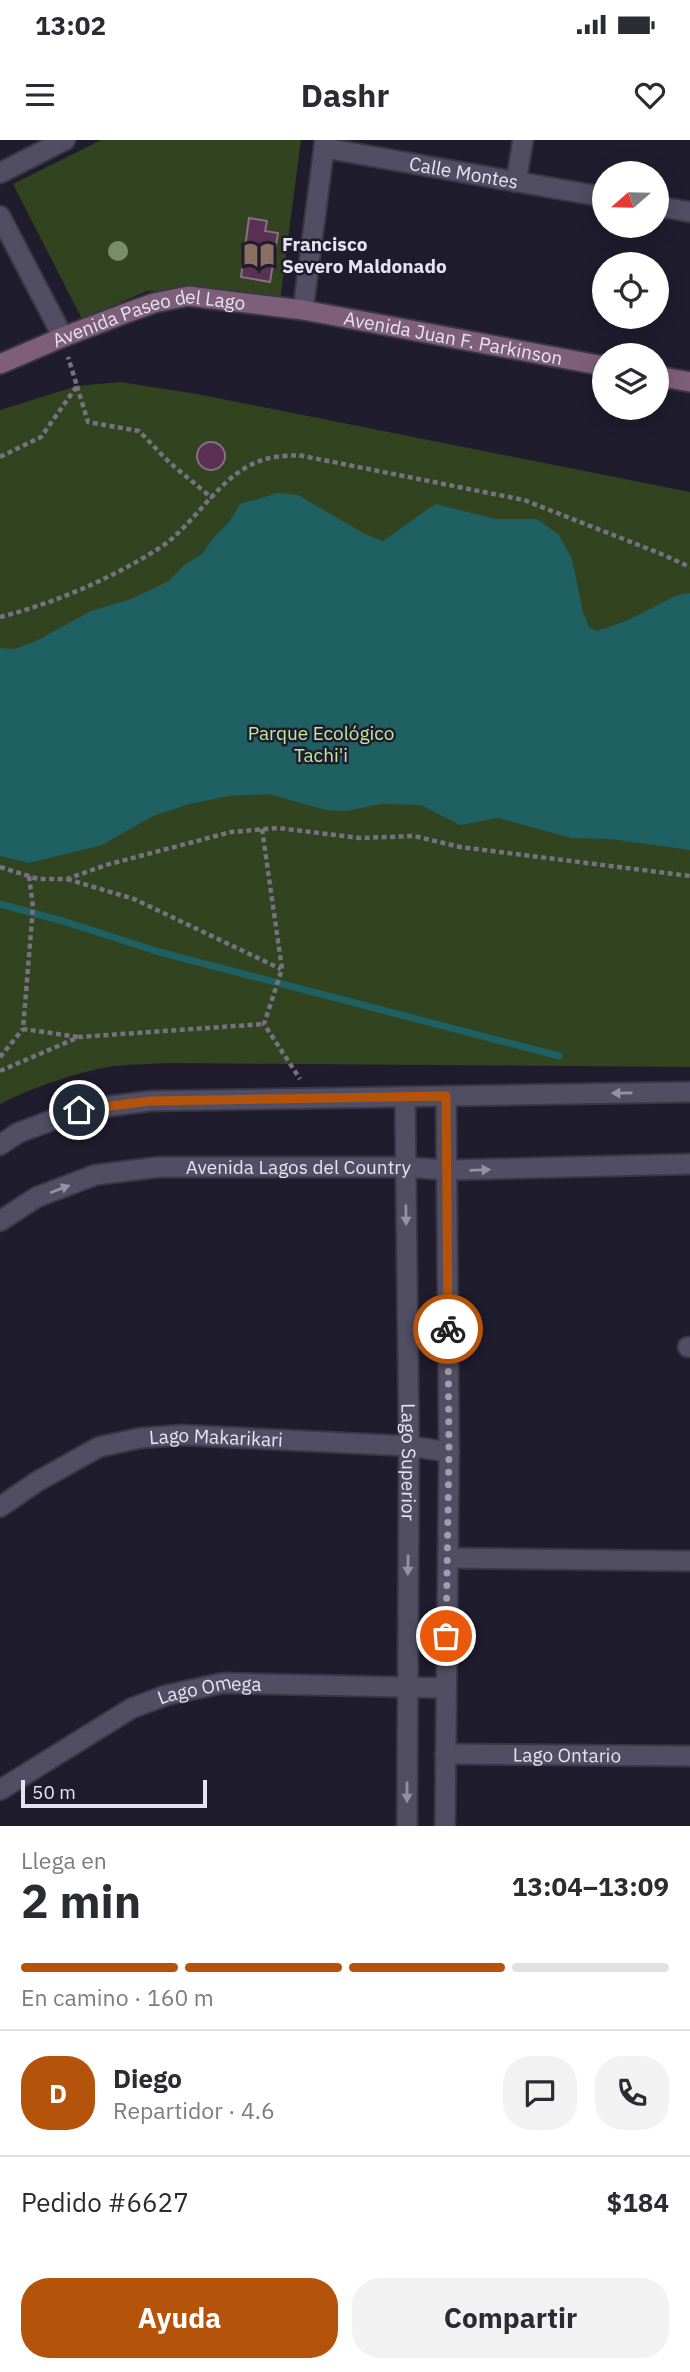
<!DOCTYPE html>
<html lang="es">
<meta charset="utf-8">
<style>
:root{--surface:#fff;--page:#f2f2f3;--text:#2b2b33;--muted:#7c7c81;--line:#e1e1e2;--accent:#b45309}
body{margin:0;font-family:"IBM Plex Sans",sans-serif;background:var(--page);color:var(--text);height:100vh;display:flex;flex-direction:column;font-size:26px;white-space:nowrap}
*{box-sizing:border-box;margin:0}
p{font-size:23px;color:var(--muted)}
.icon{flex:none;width:38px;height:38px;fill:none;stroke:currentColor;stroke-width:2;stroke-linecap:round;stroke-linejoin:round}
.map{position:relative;height:1686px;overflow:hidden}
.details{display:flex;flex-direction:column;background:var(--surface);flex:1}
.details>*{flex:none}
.needle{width:46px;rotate:250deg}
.fabs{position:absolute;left:592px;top:21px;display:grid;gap:14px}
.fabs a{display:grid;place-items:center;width:77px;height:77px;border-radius:50%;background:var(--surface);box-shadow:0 4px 18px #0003;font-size:35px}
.scale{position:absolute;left:21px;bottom:18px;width:186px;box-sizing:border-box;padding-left:7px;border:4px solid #e5e3f0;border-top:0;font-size:19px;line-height:24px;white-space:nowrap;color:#e5e3f0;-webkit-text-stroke:5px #1f1c2e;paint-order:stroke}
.pin{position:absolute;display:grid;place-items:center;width:60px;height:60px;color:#fff;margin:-30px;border:4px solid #fff;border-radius:50%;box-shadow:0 2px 7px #0007}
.courier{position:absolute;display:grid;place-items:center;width:70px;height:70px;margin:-35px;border:5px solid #b45309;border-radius:50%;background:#fff;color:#222;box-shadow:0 2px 9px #0007}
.summary em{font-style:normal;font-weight:800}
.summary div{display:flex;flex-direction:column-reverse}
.summary{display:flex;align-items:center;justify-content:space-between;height:119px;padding:0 21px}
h1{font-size:46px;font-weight:800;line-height:52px}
.bar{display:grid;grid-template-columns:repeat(4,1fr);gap:10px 7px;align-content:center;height:84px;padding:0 21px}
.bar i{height:9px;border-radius:5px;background:var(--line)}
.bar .current{background:var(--accent)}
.bar p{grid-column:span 4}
.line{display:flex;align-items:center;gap:18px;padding:0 21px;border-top:2px solid var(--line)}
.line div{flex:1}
.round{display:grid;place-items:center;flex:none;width:74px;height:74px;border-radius:28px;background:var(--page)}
.button{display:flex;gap:14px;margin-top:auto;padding:14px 21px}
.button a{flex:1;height:80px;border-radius:28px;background:var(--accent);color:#fff;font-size:28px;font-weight:800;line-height:80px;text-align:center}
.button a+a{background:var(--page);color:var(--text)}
.status{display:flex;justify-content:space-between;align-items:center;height:49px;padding:0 35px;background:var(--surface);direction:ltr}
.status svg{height:19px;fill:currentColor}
header{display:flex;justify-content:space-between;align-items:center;height:91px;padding:0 21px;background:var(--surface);font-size:32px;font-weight:800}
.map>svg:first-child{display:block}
.green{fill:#32431f}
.water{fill:#1f6062}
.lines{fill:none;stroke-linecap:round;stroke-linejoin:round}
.stream{stroke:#1f6062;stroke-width:7}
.building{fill:#5a3054;stroke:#857181;stroke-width:2}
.minor-casing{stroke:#393745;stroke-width:23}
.tertiary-casing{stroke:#393745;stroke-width:23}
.secondary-casing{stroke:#393745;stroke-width:23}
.path{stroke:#757282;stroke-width:4.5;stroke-dasharray:5 3.5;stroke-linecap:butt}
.minor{stroke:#514e63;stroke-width:19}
.tertiary{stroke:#514e63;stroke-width:19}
.secondary{stroke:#7f5e7a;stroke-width:19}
.tree{fill:#798d69}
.oneway{fill:#9491a2}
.done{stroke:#a09dac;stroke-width:7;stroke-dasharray:0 12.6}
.route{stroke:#b45309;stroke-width:9}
.labels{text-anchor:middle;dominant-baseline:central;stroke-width:5;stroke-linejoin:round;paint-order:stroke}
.street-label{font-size:19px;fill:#e5e3f0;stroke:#1f1c2e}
.poi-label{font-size:19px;font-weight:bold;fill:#e5e3f0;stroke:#1f1c2e;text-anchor:start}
.park-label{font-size:19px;fill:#c2e99a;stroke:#1f1c2e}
</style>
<div class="status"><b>13:02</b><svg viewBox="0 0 49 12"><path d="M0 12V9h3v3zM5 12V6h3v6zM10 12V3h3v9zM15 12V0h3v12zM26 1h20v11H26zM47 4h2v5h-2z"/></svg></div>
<header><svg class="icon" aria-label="menu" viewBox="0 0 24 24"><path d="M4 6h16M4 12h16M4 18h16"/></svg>Dashr<svg class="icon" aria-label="heart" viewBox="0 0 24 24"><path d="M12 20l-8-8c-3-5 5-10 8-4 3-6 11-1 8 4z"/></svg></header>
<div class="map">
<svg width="690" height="1686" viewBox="0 0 690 1686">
<rect width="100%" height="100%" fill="#1f1c2e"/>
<!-- green -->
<g class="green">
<path d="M 101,0 L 301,0 L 280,161 L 224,149 L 147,151 L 82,179 L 13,44 Z"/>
<path d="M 120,242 L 197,254 L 690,352 L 690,927 L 170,923 C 152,924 133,924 115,926 C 82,930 29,949 0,964 L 0,270 L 77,246 Z"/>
</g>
<!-- water -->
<path class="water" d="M 278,353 L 298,355 L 365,394 L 383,401 L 435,364 L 496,379 L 537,379 L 559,395 L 572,419 L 583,472 L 589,487 L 597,491 L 628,480 L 677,455 L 690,453 L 690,710 L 610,699 L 572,698 L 498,678 L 460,685 L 421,665 L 381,664 L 346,671 L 326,670 L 268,654 L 229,656 L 189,664 L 153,676 L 102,705 L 29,723 L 0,716 L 0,508 L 15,509 L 34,502 L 91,471 L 131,459 L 169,441 L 183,426 L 202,414 L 214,397 L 229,382 L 240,364 Z"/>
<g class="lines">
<!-- stream -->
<path class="stream" d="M 0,764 L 63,781 L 159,812 L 559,916"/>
</g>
<!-- building -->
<g class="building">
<path d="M 249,78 L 267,81 L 265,91 L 278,93 L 270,142 L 241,137 Z"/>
<circle cx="211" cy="316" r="14"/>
</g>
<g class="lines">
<!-- minor casing -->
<g class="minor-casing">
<g id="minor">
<path id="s1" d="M 324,8 L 604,57"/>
<path d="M 0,33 L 65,0"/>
<path d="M 516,42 L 523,0"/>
<path d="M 656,66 L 690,72"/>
<path d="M 0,76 L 63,197"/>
<path d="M 303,170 L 325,0"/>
<path d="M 688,1207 L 690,1207"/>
<path id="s2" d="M 0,1367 L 38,1341 L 99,1307 L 140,1298 L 183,1295 L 409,1306 L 449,1312"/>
<path d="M 448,1418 L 690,1421"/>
<path id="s3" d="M 445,1614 L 690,1616"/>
<path id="s4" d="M 0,1650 L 132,1568 L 167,1555 L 223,1543 L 445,1548"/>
</g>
</g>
<!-- tertiary casing -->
<g class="tertiary-casing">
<g id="tertiary">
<path id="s5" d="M 405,958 L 409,1306 L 407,1686"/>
<path d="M 0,1005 L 18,993 L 79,970 L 150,961 L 690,952"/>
<path id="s6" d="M 0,1081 L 37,1057 L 95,1035 L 159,1027 L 405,1027 L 446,1030 L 690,1024"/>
<path d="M 445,1686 L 449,1312 L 446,956"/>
</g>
</g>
<!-- secondary casing -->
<g class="secondary-casing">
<g id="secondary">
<path id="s7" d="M 0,224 L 63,197 L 126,173 L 154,163 L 188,156 L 303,170 L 604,226"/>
<path d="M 656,236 L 690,242"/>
</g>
</g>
<!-- path -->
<g class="path">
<path d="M 77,246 L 88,282 L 139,291 L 170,323 L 212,358"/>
<path d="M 0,317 L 41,297 L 77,246 L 68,217"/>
<path d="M 0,477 C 55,463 113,438 161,407 C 198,382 221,331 266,319 C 276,316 288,316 298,315 L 524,360 L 659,413 L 690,427"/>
<path d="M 262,689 L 282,829 L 264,884 L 300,939"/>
<path d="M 0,727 L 38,739 L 67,739 L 106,725 L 231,692 L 278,688 L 360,698 L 414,696 L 460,707 L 690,736"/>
<path d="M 29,736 L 33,767 L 23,889 L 78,897"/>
<path d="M 67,739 L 134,759 L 281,829"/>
<path d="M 0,917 L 23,889"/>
<path d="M 0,931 L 79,897 L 264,884"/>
</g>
<!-- minor -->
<use href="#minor" class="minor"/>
<!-- tertiary -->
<use href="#tertiary" class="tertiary"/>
<!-- secondary -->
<use href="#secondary" class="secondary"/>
</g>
<!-- trees -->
<circle class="tree" cx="118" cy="111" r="10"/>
<!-- one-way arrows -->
<defs><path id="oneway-solid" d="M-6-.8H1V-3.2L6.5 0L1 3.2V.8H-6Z" transform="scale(1.75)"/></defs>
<g class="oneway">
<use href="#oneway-solid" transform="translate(622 953) rotate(179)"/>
<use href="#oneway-solid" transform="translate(480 1030) rotate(-2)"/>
<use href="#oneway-solid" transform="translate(60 1049) rotate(-21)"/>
<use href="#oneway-solid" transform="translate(406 1075) rotate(89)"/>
<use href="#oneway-solid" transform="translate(408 1425) rotate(91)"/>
<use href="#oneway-solid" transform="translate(407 1652) rotate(90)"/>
</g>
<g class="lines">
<!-- done -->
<path class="done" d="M 446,1496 L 449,1312 L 448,1189"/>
<!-- route -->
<path class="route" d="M 79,970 L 150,961 L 446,956 L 448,1189"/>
</g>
<!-- icons -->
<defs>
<g id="library-bare" transform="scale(2.415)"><path d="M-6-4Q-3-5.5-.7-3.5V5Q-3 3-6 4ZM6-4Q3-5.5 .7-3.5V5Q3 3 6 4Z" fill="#8d6e63" stroke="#1f1c2e" stroke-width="2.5" paint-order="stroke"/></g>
</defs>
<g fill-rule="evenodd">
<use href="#library-bare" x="259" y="115"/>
</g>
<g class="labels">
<!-- street labels -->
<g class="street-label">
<text stroke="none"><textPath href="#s1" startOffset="142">Calle Montes</textPath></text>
<text stroke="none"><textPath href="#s7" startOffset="158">Avenida Paseo del Lago</textPath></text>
<text stroke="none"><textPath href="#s7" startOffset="469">Avenida Juan F. Parkinson</textPath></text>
<text stroke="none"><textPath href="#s6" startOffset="310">Avenida Lagos del Country</textPath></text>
<text stroke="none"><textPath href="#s2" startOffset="234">Lago Makarikari</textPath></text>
<text stroke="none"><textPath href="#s5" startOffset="364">Lago Superior</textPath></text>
<text stroke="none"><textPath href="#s4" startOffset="236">Lago Omega</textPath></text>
<text stroke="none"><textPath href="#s3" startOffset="122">Lago Ontario</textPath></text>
</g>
<!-- poi labels -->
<g class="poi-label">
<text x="282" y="104">Francisco<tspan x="282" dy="22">Severo Maldonado</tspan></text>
</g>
<!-- park labels -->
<g class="park-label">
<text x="321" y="593">Parque Ecológico<tspan x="321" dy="22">Tachi'i</tspan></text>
</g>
</g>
</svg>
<div class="fabs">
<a><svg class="needle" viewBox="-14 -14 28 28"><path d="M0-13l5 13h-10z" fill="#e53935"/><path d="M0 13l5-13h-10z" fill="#7c7c81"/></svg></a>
<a><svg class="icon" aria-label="locate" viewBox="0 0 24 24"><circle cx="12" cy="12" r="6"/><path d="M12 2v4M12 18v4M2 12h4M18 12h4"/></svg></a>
<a><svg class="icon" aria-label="layers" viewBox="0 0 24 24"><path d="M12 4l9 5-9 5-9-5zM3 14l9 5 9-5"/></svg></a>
</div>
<div class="scale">50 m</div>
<div class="pin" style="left:446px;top:1496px;background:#ea580c"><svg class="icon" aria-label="bag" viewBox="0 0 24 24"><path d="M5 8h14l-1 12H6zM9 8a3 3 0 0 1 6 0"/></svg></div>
<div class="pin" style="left:79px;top:970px;background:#1f2937"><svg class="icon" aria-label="home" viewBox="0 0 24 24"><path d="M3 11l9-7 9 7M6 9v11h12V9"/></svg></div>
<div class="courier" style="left:448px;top:1189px"><svg class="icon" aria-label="bike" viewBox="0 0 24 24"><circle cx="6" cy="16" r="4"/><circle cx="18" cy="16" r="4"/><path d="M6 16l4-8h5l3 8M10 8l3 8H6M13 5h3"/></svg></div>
</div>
<section class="details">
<div class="summary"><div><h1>2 min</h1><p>Llega en</p></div><em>13:04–13:09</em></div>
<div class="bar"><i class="current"></i><i class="current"></i><i class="current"></i><i></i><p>En camino · 160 m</p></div>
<div class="line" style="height:126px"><b class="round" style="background:var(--accent);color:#fff">D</b><div><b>Diego</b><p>Repartidor · 4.6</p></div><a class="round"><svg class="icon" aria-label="chat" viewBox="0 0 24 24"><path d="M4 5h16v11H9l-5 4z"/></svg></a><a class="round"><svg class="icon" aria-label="phone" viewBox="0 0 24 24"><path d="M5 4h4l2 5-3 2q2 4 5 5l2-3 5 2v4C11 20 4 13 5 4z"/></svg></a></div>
<div class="line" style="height:91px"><div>Pedido #6627</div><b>$184</b></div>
<div class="button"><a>Ayuda</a><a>Compartir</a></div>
</section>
